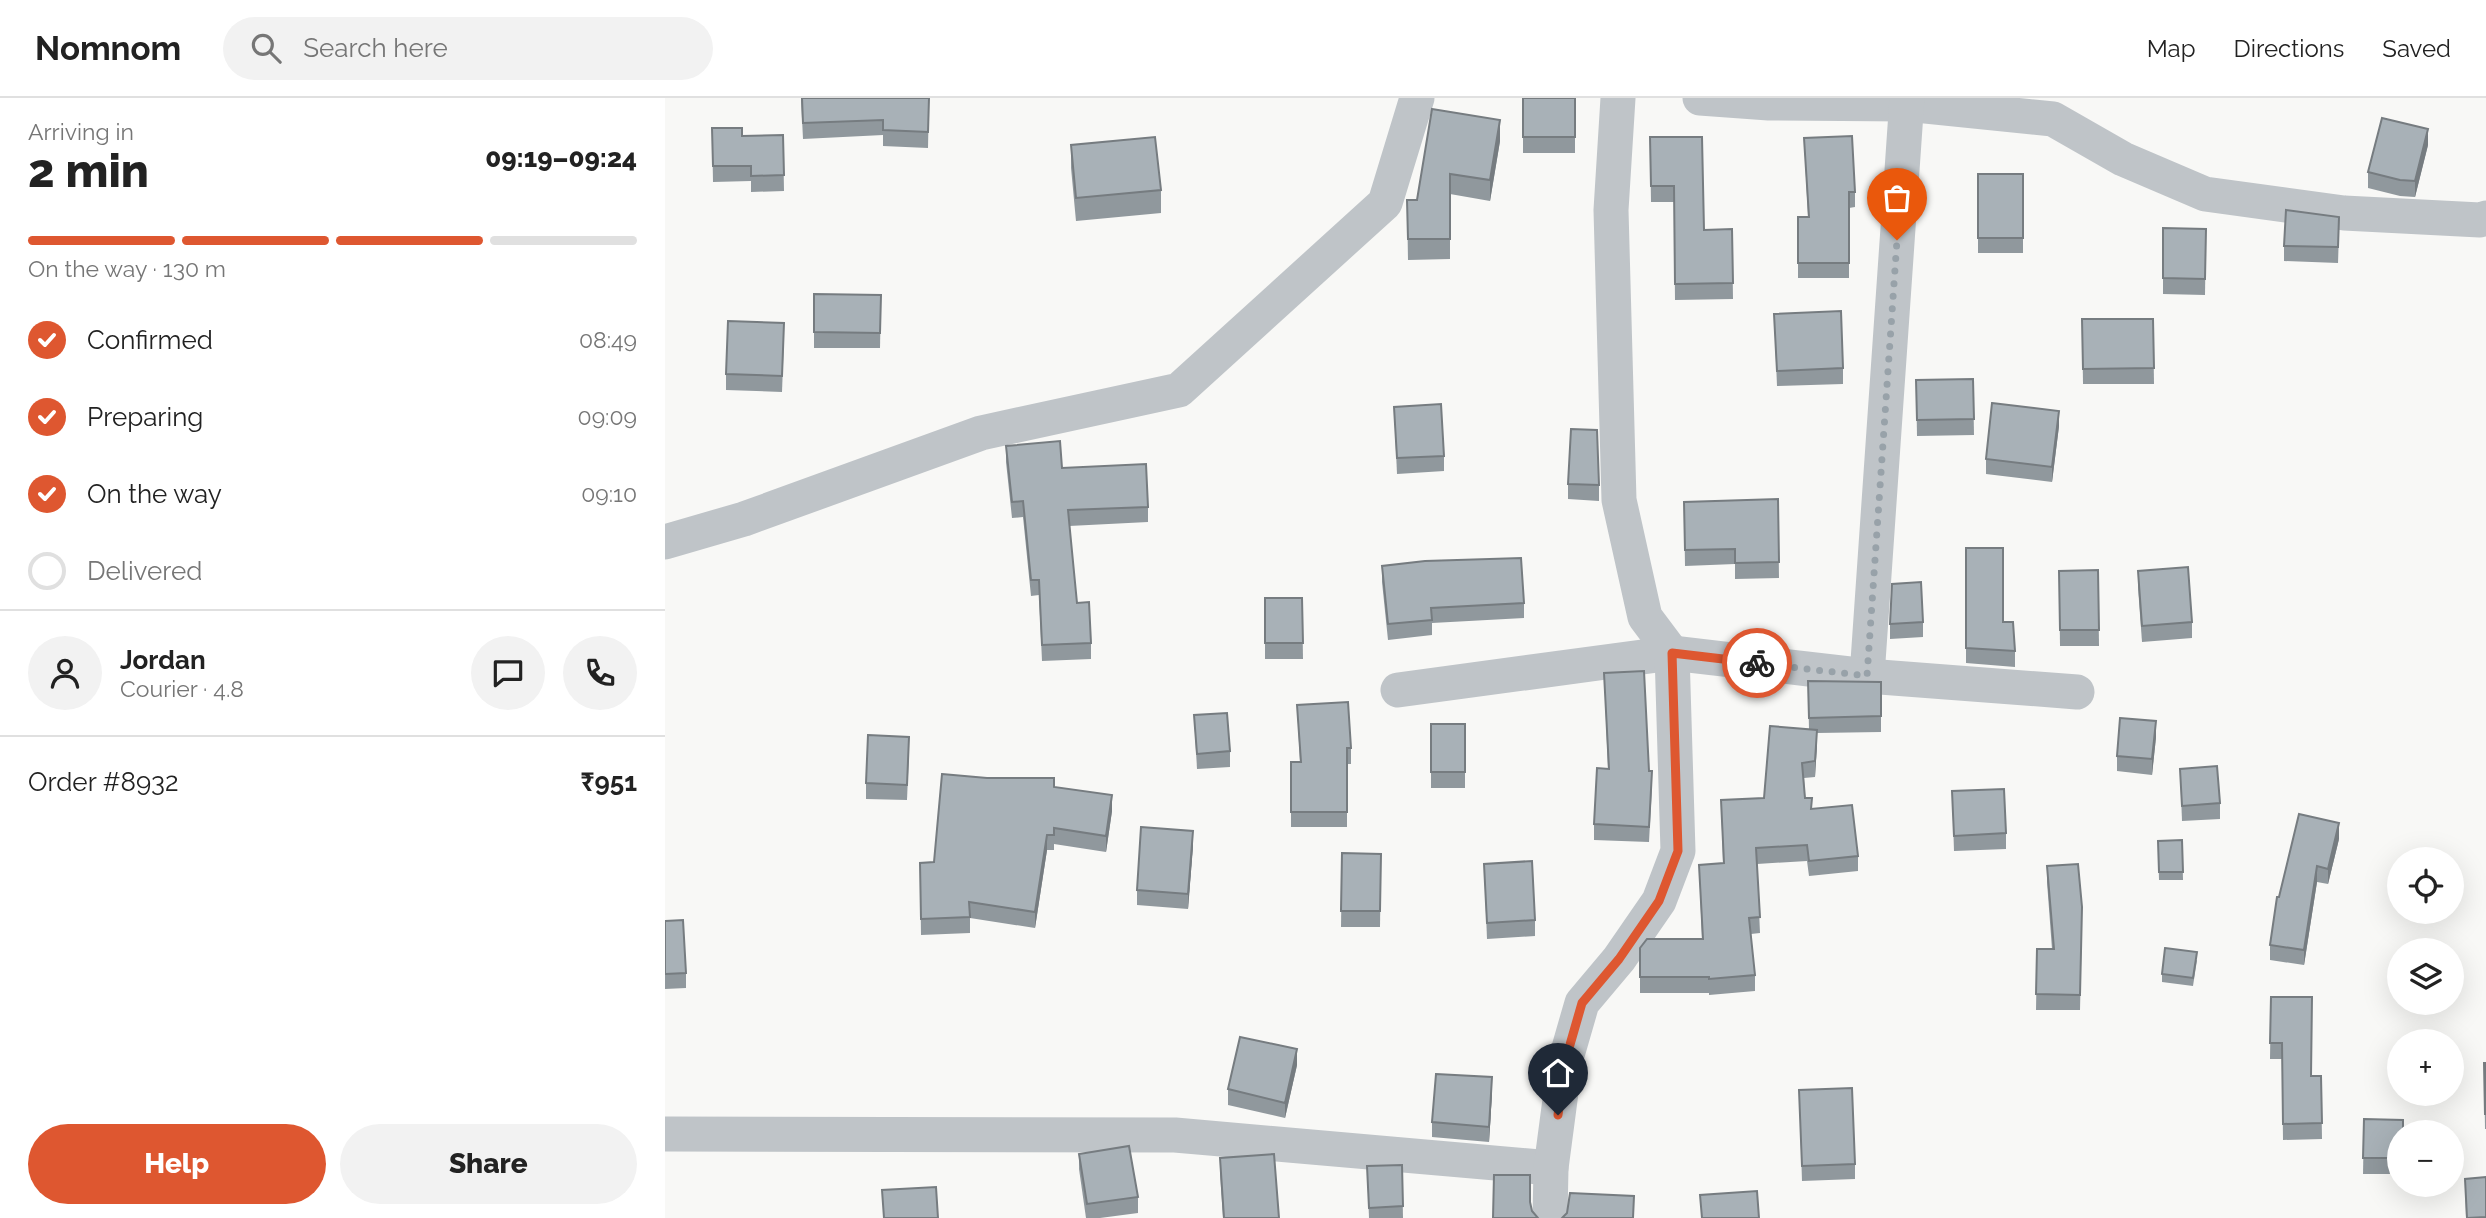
<!DOCTYPE html>
<meta charset="utf-8">
<style>
:root{--surface:#fff;--page:#f2f2f2;--text:#222;--muted:#767676;--line:#e0e0e0;--accent:#de5730}
body{margin:0;font-family:Raleway,sans-serif;background:var(--page);color:var(--text);height:100vh;display:flex;flex-direction:column;font-size:26px;white-space:nowrap}
*{box-sizing:border-box;margin:0}
p{font-size:23px;color:var(--muted)}
.icon{flex:none;width:38px;height:38px;fill:none;stroke:currentColor;stroke-width:2;stroke-linecap:round;stroke-linejoin:round}
.map{position:relative;flex:1;overflow:hidden}
.drawer{display:flex;flex-direction:column;background:var(--surface);width:665px}
.drawer>*{flex:none}
.fabs{position:absolute;left:1722px;top:749px;display:grid;gap:14px}
.fabs a{display:grid;place-items:center;width:77px;height:77px;border-radius:50%;background:var(--surface);box-shadow:0 7px 28px #0002;font-size:35px}
.pin{position:absolute;display:grid;place-items:center;width:60px;height:60px;color:#fff;margin:-72px -30px;border-radius:50% 50% 50% 0;rotate:-45deg;box-shadow:0 0 7px #0007}
.pin .icon{rotate:45deg}
.courier{position:absolute;display:grid;place-items:center;width:70px;height:70px;margin:-35px;border:5px solid #de5730;border-radius:50%;background:#fff;color:#222;box-shadow:0 2px 9px #0007}
.summary em{font-style:normal;font-weight:800}
.summary div{display:flex;flex-direction:column-reverse}
.summary{display:flex;align-items:center;justify-content:space-between;height:119px;padding:0 28px}
h1{font-size:46px;font-weight:800;line-height:52px}
.bar{display:grid;grid-template-columns:repeat(4,1fr);gap:10px 7px;align-content:center;height:84px;padding:0 28px}
.bar i{height:9px;border-radius:5px;background:var(--line)}
.bar .active{background:var(--accent)}
.bar p{grid-column:span 4}
.line{display:flex;align-items:center;gap:18px;padding:0 28px;border-top:2px solid var(--line)}
.line div{flex:1}
.round{display:grid;place-items:center;flex:none;width:74px;height:74px;border-radius:37px;background:var(--page)}
ol{padding:0 28px;list-style:none}
li{display:flex;align-items:center;gap:21px;height:77px}
li p{margin-inline-start:auto}
li .icon{padding:7px;border-radius:50%;background:var(--accent);color:#fff;stroke-width:4}
li:last-child{color:var(--muted)}
li i{width:38px;height:38px;border:4px solid var(--line);border-radius:50%}
.cta{display:flex;gap:14px;margin-top:auto;padding:14px 28px}
.cta a{flex:1;height:80px;border-radius:42px;background:var(--accent);color:#fff;font-size:28px;font-weight:800;line-height:80px;text-align:center}
.cta a+a{background:var(--page);color:var(--text)}
header{display:flex;align-items:center;gap:42px;box-sizing:border-box;height:98px;padding:0 35px;background:var(--surface);border-bottom:2px solid var(--line)}
header strong{font-size:33px}
nav{display:flex;gap:38px;margin-inline-start:auto;font-size:24px}
.search{width:490px;height:63px;background:var(--page);display:flex;align-items:center;gap:18px;box-sizing:border-box;padding:0 24px;border-radius:38px;color:var(--muted);font-size:26px}
main{display:flex;flex:1;min-height:0}
.map>svg:first-child{display:block}
.lines{fill:none;stroke-linecap:round;stroke-linejoin:round}
.street{stroke:#bfc4c8;stroke-width:35}
.wall{fill:#90989d}
.shaded-wall{fill:#767c80}
.building{fill:#a8b1b7;stroke:#767c80;stroke-width:2}
.done{stroke:#98a2a9;stroke-width:7;stroke-dasharray:0 12.6}
.route{stroke:#de5730;stroke-width:9}
</style>
<header>
<strong>Nomnom</strong>
<div class="search"><svg class="icon" aria-label="search" viewBox="0 0 24 24"><circle cx="10" cy="10" r="6"/><path d="M15 15l6 6"/></svg>Search here</div>
<nav><a>Map</a><a>Directions</a><a>Saved</a></nav>
</header>
<main>
<section class="drawer">
<div class="summary"><div><h1>2 min</h1><p>Arriving in</p></div><em>09:19–09:24</em></div>
<div class="bar"><i class="active"></i><i class="active"></i><i class="active"></i><i></i><p>On the way · 130 m</p></div>
<ol>
<li><svg class="icon" aria-label="check" viewBox="0 0 24 24"><path d="M5 12l5 5 9-10"/></svg>Confirmed<p>08:49</p></li>
<li><svg class="icon" aria-label="check" viewBox="0 0 24 24"><path d="M5 12l5 5 9-10"/></svg>Preparing<p>09:09</p></li>
<li><svg class="icon" aria-label="check" viewBox="0 0 24 24"><path d="M5 12l5 5 9-10"/></svg>On the way<p>09:10</p></li>
<li><i></i>Delivered</li>
</ol>
<div class="line" style="height:126px"><a class="round"><svg class="icon" aria-label="person" viewBox="0 0 24 24"><circle cx="12" cy="8" r="4"/><path d="M4 21q1-7 8-7t8 7"/></svg></a><div><b>Jordan</b><p>Courier · 4.8</p></div><a class="round"><svg class="icon" aria-label="chat" viewBox="0 0 24 24"><path d="M4 5h16v11H9l-5 4z"/></svg></a><a class="round"><svg class="icon" aria-label="phone" viewBox="0 0 24 24"><path d="M5 4h4l2 5-3 2q2 4 5 5l2-3 5 2v4C11 20 4 13 5 4z"/></svg></a></div>
<div class="line" style="height:91px"><div>Order #8932</div><b>₹951</b></div>
<div class="cta"><a>Help</a><a>Share</a></div>
</section>
<div class="map">
<svg width="1821" height="1120" viewBox="0 0 1821 1120">
<rect width="100%" height="100%" fill="#f8f8f6"/>
<g class="lines">
<!-- street -->
<g class="street">
<path d="M 1035,0 L 1104,5 L 1241,6 L 1388,21 L 1458,61 L 1540,96 L 1679,115 L 1815,122 L 1821,120"/>
<path d="M 0,444 L 79,421 L 316,335 L 514,292 L 720,105 L 752,0"/>
<path d="M 1202,578 L 1242,0"/>
<path d="M 733,592 L 1007,555 L 1202,578 L 1412,594"/>
<path d="M 0,1036 L 510,1037 L 886,1070"/>
<path d="M 885,1120 L 886,1070 L 900,964 L 917,905 L 954,861 L 994,803 L 1013,753 L 1007,555 L 980,519 L 954,402 L 946,112 L 953,0"/>
</g>
</g>
<!-- wall -->
<g class="wall">
<path d="M 136,0 L 264,0 L 263,50 L 218,48 L 218,37 L 138,41 Z"/>
<rect x="858" y="0" width="52" height="55"/>
<path d="M 835,22 L 835,43 L 825,103 L 785,96 L 785,161 L 743,162 L 742,102 L 752,102 Z"/>
<path d="M 47,30 L 77,38 L 118,37 L 119,93 L 86,94 L 86,83 L 48,84 Z"/>
<path d="M 985,39 L 1039,132 L 1067,131 L 1068,201 L 1010,202 L 1009,104 L 986,104 Z"/>
<path d="M 1139,40 L 1190,94 L 1190,109 L 1184,110 L 1184,180 L 1133,180 L 1133,119 L 1143,119 Z"/>
<path d="M 406,47 L 496,92 L 496,115 L 411,123 L 406,70 Z"/>
<path d="M 1763,47 L 1750,99 L 1735,98 L 1703,90 L 1703,74 Z"/>
<rect x="1313" y="76" width="45" height="79"/>
<path d="M 1498,130 L 1541,131 L 1540,197 L 1498,196 Z"/>
<path d="M 1674,135 L 1673,165 L 1619,163 L 1619,148 Z"/>
<path d="M 149,196 L 216,197 L 215,250 L 149,250 Z"/>
<path d="M 1109,216 L 1178,270 L 1178,286 L 1112,288 Z"/>
<path d="M 1417,221 L 1488,221 L 1489,286 L 1418,286 Z"/>
<path d="M 119,240 L 117,294 L 61,292 L 61,276 Z"/>
<path d="M 1308,281 L 1309,337 L 1252,338 L 1251,282 Z"/>
<path d="M 729,309 L 779,358 L 779,373 L 732,376 Z"/>
<path d="M 1394,328 L 1387,384 L 1321,376 L 1321,361 Z"/>
<path d="M 341,348 L 397,370 L 483,409 L 483,424 L 404,428 L 412,505 L 426,545 L 426,561 L 377,563 L 374,497 L 366,498 L 358,419 L 347,420 L 341,364 Z"/>
<path d="M 903,386 L 934,387 L 934,403 L 903,401 Z"/>
<path d="M 1113,401 L 1114,480 L 1070,481 L 1070,466 L 1020,468 L 1019,404 Z"/>
<path d="M 1301,450 L 1338,524 L 1350,553 L 1350,569 L 1301,565 Z"/>
<path d="M 717,468 L 859,505 L 859,520 L 767,525 L 767,537 L 723,542 L 717,484 Z"/>
<path d="M 1433,472 L 1434,548 L 1395,548 L 1394,473 Z"/>
<path d="M 1473,473 L 1527,524 L 1527,540 L 1477,544 L 1473,489 Z"/>
<path d="M 600,500 L 637,500 L 638,561 L 600,561 Z"/>
<path d="M 1258,524 L 1258,539 L 1225,541 L 1225,526 Z"/>
<path d="M 939,575 L 987,689 L 984,744 L 929,742 L 929,726 L 943,671 Z"/>
<path d="M 1143,583 L 1216,584 L 1216,634 L 1152,635 L 1150,679 L 1139,680 L 1140,700 L 1147,711 L 1193,758 L 1193,773 L 1144,778 L 1142,763 L 1092,766 L 1095,835 L 1086,836 L 1090,877 L 1090,893 L 1044,897 L 1044,895 L 975,895 L 975,850 L 1037,841 L 1034,767 L 1058,765 L 1056,702 L 1099,700 L 1144,632 Z"/>
<path d="M 632,607 L 686,650 L 686,666 L 682,666 L 682,729 L 626,729 L 626,664 L 635,664 Z"/>
<path d="M 529,617 L 565,653 L 565,669 L 532,671 Z"/>
<rect x="766" y="626" width="34" height="64"/>
<path d="M 1491,639 L 1487,677 L 1452,673 L 1452,658 Z"/>
<path d="M 244,654 L 242,702 L 201,701 L 201,685 Z"/>
<path d="M 1515,671 L 1555,705 L 1555,721 L 1517,723 Z"/>
<path d="M 389,689 L 447,713 L 441,754 L 389,746 L 389,752 L 382,752 L 370,830 L 305,820 L 305,835 L 256,837 L 255,765 L 269,764 Z"/>
<path d="M 1287,693 L 1341,735 L 1341,751 L 1289,753 Z"/>
<path d="M 1674,741 L 1663,786 L 1652,784 L 1639,867 L 1605,862 L 1605,847 L 1614,799 Z"/>
<path d="M 1517,742 L 1518,782 L 1494,782 L 1493,743 Z"/>
<path d="M 528,748 L 523,811 L 472,807 L 472,792 Z"/>
<path d="M 677,755 L 716,756 L 715,829 L 676,829 Z"/>
<path d="M 819,766 L 870,822 L 870,838 L 822,841 Z"/>
<path d="M 1382,768 L 1417,825 L 1415,912 L 1371,912 L 1372,851 L 1387,851 L 1382,784 Z"/>
<path d="M 0,823 L 21,875 L 21,890 L 0,891 Z"/>
<path d="M 1532,862 L 1528,888 L 1497,884 L 1497,876 Z"/>
<path d="M 1606,899 L 1646,978 L 1656,978 L 1657,1041 L 1618,1042 L 1617,961 L 1605,961 Z"/>
<path d="M 1819,965 L 1821,965 L 1821,1031 L 1820,1031 Z"/>
<path d="M 632,967 L 620,1020 L 563,1007 L 563,991 Z"/>
<path d="M 1134,992 L 1190,1066 L 1190,1081 L 1137,1083 Z"/>
<path d="M 827,995 L 824,1044 L 767,1039 L 767,1024 Z"/>
<path d="M 1699,1021 L 1734,1034 L 1734,1076 L 1698,1076 Z"/>
<path d="M 414,1056 L 473,1099 L 473,1115 L 435,1120 L 421,1120 L 414,1071 Z"/>
<path d="M 555,1060 L 614,1120 L 558,1120 L 555,1075 Z"/>
<path d="M 737,1067 L 738,1120 L 704,1120 L 702,1068 Z"/>
<path d="M 1821,1079 L 1821,1120 L 1801,1120 L 1800,1081 Z"/>
</g>
<!-- shaded-wall -->
<g class="shaded-wall">
<path d="M 835,22 L 835,43 L 825,103 L 825,82 Z"/>
<path d="M 1763,31 L 1763,47 L 1750,99 L 1750,83 Z"/>
<path d="M 1394,313 L 1394,328 L 1387,384 L 1387,369 Z"/>
<path d="M 1491,623 L 1491,639 L 1487,677 L 1487,661 Z"/>
<path d="M 1152,632 L 1152,648 L 1150,679 L 1150,663 Z"/>
<path d="M 447,697 L 447,713 L 441,754 L 441,738 Z"/>
<path d="M 1674,725 L 1674,741 L 1663,786 L 1663,771 Z"/>
<path d="M 528,733 L 528,748 L 523,811 L 523,796 Z"/>
<path d="M 382,737 L 382,752 L 370,830 L 370,814 Z"/>
<path d="M 1652,768 L 1652,784 L 1639,867 L 1639,852 Z"/>
<path d="M 632,951 L 632,967 L 620,1020 L 620,1005 Z"/>
<path d="M 827,979 L 827,995 L 824,1044 L 824,1029 Z"/>
</g>
<!-- building -->
<g class="building">
<path d="M 137,0 L 264,0 L 263,34 L 218,32 L 218,22 L 138,25 Z"/>
<rect x="858" y="0" width="52" height="39"/>
<path d="M 767,11 L 835,22 L 825,82 L 785,76 L 785,141 L 743,141 L 742,102 L 752,102 Z"/>
<path d="M 1717,20 L 1763,31 L 1750,83 L 1735,82 L 1703,74 Z"/>
<path d="M 47,30 L 77,30 L 77,38 L 118,37 L 119,77 L 86,78 L 86,68 L 48,68 Z"/>
<path d="M 1187,38 L 1190,94 L 1184,94 L 1184,165 L 1133,165 L 1133,119 L 1144,119 L 1139,40 Z"/>
<path d="M 490,39 L 496,92 L 411,100 L 406,47 Z"/>
<path d="M 985,39 L 1037,39 L 1039,132 L 1067,131 L 1068,185 L 1010,186 L 1009,88 L 986,88 Z"/>
<rect x="1313" y="76" width="45" height="64"/>
<path d="M 1621,112 L 1674,119 L 1673,149 L 1619,148 Z"/>
<path d="M 1498,130 L 1541,131 L 1540,181 L 1498,180 Z"/>
<path d="M 149,196 L 216,197 L 215,235 L 149,234 Z"/>
<path d="M 1176,213 L 1178,270 L 1112,273 L 1109,216 Z"/>
<path d="M 1417,221 L 1488,221 L 1489,270 L 1418,271 Z"/>
<path d="M 63,223 L 119,225 L 117,278 L 61,276 Z"/>
<path d="M 1308,281 L 1309,321 L 1252,322 L 1251,282 Z"/>
<path d="M 1327,305 L 1394,313 L 1387,369 L 1321,361 Z"/>
<path d="M 776,306 L 779,358 L 732,360 L 729,309 Z"/>
<path d="M 906,331 L 932,332 L 934,387 L 903,386 Z"/>
<path d="M 395,343 L 397,370 L 481,366 L 483,409 L 403,412 L 412,505 L 424,504 L 426,545 L 377,547 L 374,482 L 366,482 L 358,403 L 347,404 L 341,348 Z"/>
<path d="M 1113,401 L 1114,464 L 1070,465 L 1070,451 L 1020,452 L 1019,404 Z"/>
<path d="M 1301,450 L 1338,450 L 1338,524 L 1348,524 L 1350,553 L 1301,550 Z"/>
<path d="M 856,460 L 859,505 L 766,510 L 767,522 L 723,526 L 717,468 L 760,463 Z"/>
<path d="M 1523,469 L 1527,524 L 1477,528 L 1473,473 Z"/>
<path d="M 1433,472 L 1434,532 L 1395,532 L 1394,473 Z"/>
<path d="M 1256,484 L 1258,524 L 1225,526 L 1227,486 Z"/>
<path d="M 600,500 L 637,500 L 638,545 L 600,545 Z"/>
<path d="M 979,573 L 984,673 L 987,673 L 984,729 L 929,726 L 932,670 L 944,671 L 939,575 Z"/>
<path d="M 1143,583 L 1216,584 L 1216,618 L 1144,620 Z"/>
<path d="M 683,604 L 686,650 L 682,650 L 682,714 L 626,714 L 626,664 L 636,664 L 632,607 Z"/>
<path d="M 562,615 L 565,653 L 532,656 L 529,617 Z"/>
<path d="M 1455,620 L 1491,623 L 1487,661 L 1452,658 Z"/>
<rect x="766" y="626" width="34" height="48"/>
<path d="M 1105,628 L 1152,632 L 1150,663 L 1137,665 L 1140,700 L 1147,700 L 1146,711 L 1187,707 L 1193,758 L 1144,763 L 1142,747 L 1091,750 L 1095,819 L 1084,820 L 1090,877 L 1044,881 L 1044,879 L 975,879 L 975,850 L 982,841 L 1038,841 L 1034,767 L 1059,765 L 1056,702 L 1099,700 Z"/>
<path d="M 203,637 L 244,639 L 242,687 L 201,685 Z"/>
<path d="M 1552,668 L 1555,705 L 1517,708 L 1515,671 Z"/>
<path d="M 277,676 L 322,680 L 389,680 L 389,689 L 447,697 L 441,738 L 389,730 L 389,737 L 382,737 L 370,814 L 304,804 L 305,819 L 256,821 L 255,765 L 269,764 Z"/>
<path d="M 1339,691 L 1341,735 L 1289,738 L 1287,693 Z"/>
<path d="M 1634,716 L 1674,725 L 1663,771 L 1652,768 L 1639,852 L 1605,847 L 1612,799 L 1614,799 Z"/>
<path d="M 476,729 L 528,733 L 523,796 L 472,792 Z"/>
<path d="M 1517,742 L 1518,774 L 1494,774 L 1493,743 Z"/>
<path d="M 677,755 L 716,756 L 715,813 L 676,813 Z"/>
<path d="M 867,763 L 870,822 L 822,825 L 819,766 Z"/>
<path d="M 1413,766 L 1417,809 L 1415,897 L 1371,896 L 1372,851 L 1389,851 L 1382,768 Z"/>
<path d="M 18,822 L 21,875 L 0,876 L 0,823 Z"/>
<path d="M 1500,850 L 1532,854 L 1528,880 L 1497,876 Z"/>
<path d="M 1606,899 L 1647,899 L 1646,978 L 1656,978 L 1657,1025 L 1618,1026 L 1617,945 L 1605,945 Z"/>
<path d="M 575,939 L 632,951 L 620,1005 L 563,991 Z"/>
<path d="M 1819,965 L 1821,965 L 1821,1016 L 1820,1016 Z"/>
<path d="M 771,976 L 827,979 L 824,1029 L 767,1024 Z"/>
<path d="M 1187,990 L 1190,1066 L 1137,1068 L 1134,992 Z"/>
<path d="M 1699,1021 L 1738,1022 L 1738,1034 L 1734,1034 L 1734,1060 L 1698,1060 Z"/>
<path d="M 464,1048 L 473,1099 L 422,1106 L 414,1056 Z"/>
<path d="M 609,1056 L 614,1120 L 559,1120 L 555,1060 Z"/>
<path d="M 737,1067 L 738,1108 L 704,1110 L 702,1068 Z"/>
<path d="M 829,1077 L 865,1077 L 865,1104 L 867,1113 L 873,1120 L 828,1120 Z"/>
<path d="M 1821,1079 L 1821,1119 L 1802,1120 L 1800,1081 Z"/>
<path d="M 271,1089 L 273,1120 L 219,1120 L 217,1092 Z"/>
<path d="M 1092,1093 L 1094,1120 L 1037,1120 L 1035,1097 Z"/>
<path d="M 905,1095 L 969,1098 L 968,1120 L 897,1120 L 902,1115 Z"/>
</g>
<g class="lines">
<!-- done -->
<path class="done" d="M 1092,565 L 1202,578 L 1232,142"/>
<!-- route -->
<path class="route" d="M 893,1017 L 900,964 L 917,905 L 954,861 L 994,803 L 1013,753 L 1007,555 L 1092,565"/>
</g>
</svg>
<div class="fabs">
<a><svg class="icon" aria-label="locate" viewBox="0 0 24 24"><circle cx="12" cy="12" r="6"/><path d="M12 2v4M12 18v4M2 12h4M18 12h4"/></svg></a>
<a><svg class="icon" aria-label="layers" viewBox="0 0 24 24"><path d="M12 4l9 5-9 5-9-5zM3 14l9 5 9-5"/></svg></a>
<a>+</a>
<a>−</a>
</div>
<div class="pin" style="left:1232px;top:142px;background:#ea580c"><svg class="icon" aria-label="bag" viewBox="0 0 24 24"><path d="M5 8h14l-1 12H6zM9 8a3 3 0 0 1 6 0"/></svg></div>
<div class="pin" style="left:893px;top:1017px;background:#1f2937"><svg class="icon" aria-label="home" viewBox="0 0 24 24"><path d="M3 11l9-7 9 7M6 9v11h12V9"/></svg></div>
<div class="courier" style="left:1092px;top:565px"><svg class="icon" aria-label="bike" viewBox="0 0 24 24"><circle cx="6" cy="16" r="4"/><circle cx="18" cy="16" r="4"/><path d="M6 16l4-8h5l3 8M10 8l3 8H6M13 5h3"/></svg></div>
</div>
</main>
